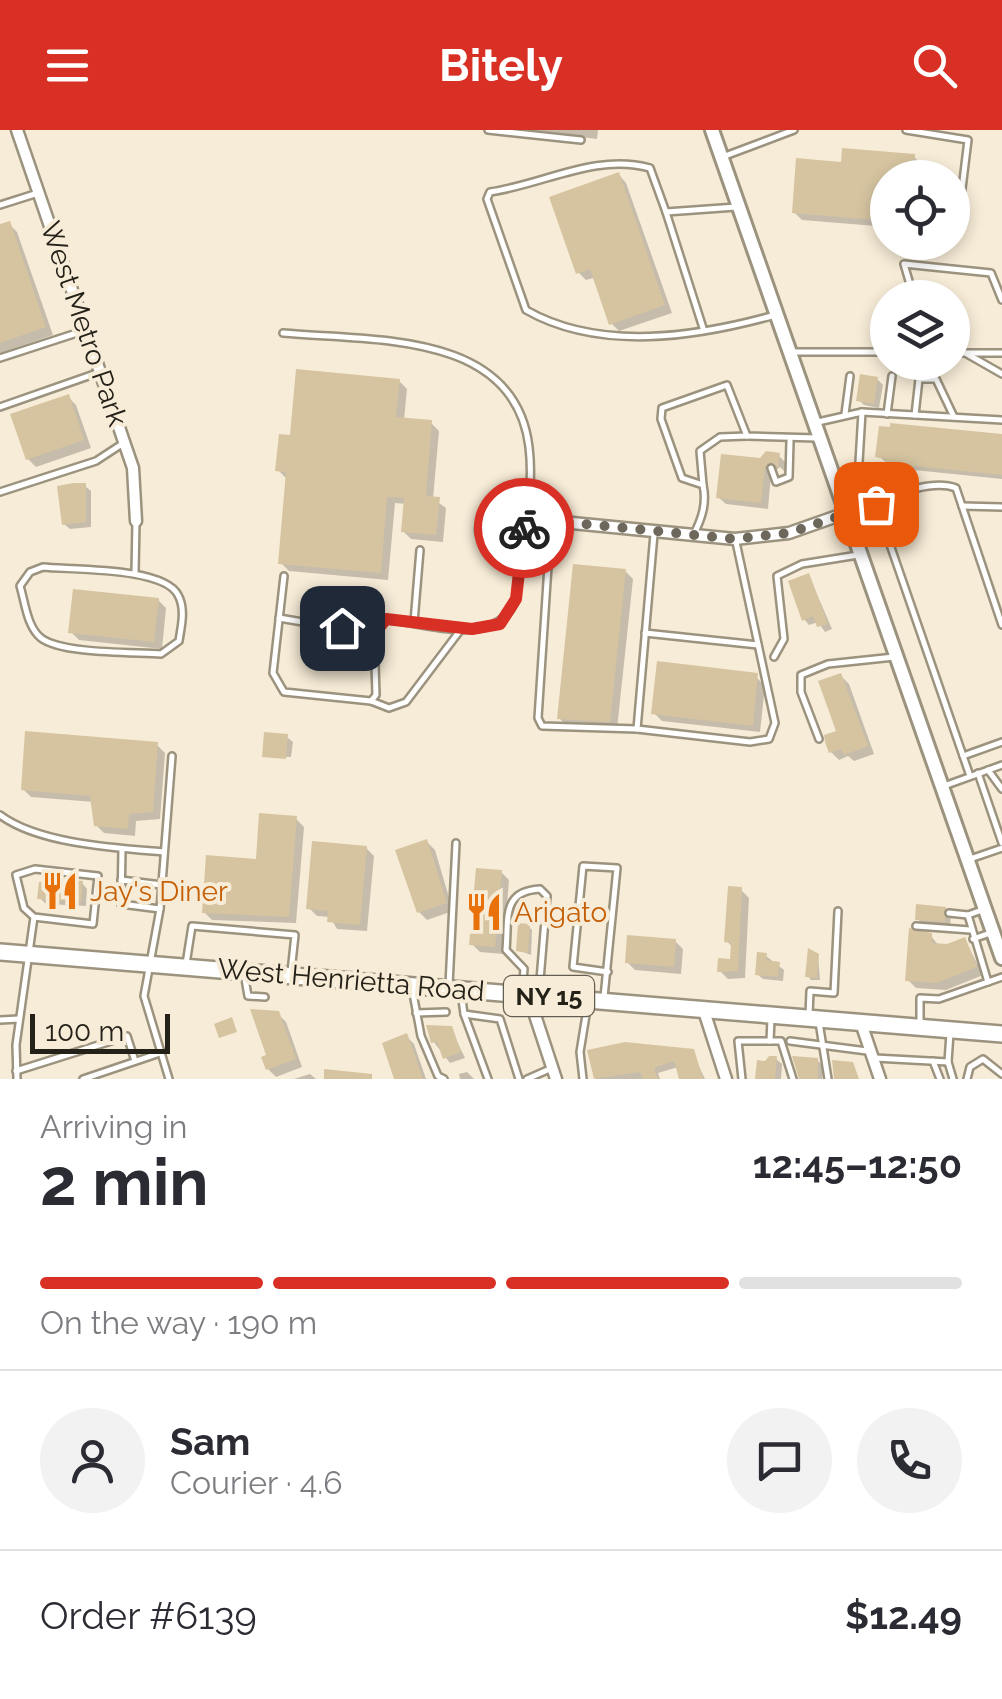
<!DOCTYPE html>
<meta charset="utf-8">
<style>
:root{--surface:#fff;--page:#f2f2f3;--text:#2b2b33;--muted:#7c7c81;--line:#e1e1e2;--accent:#d93025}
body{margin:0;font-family:Raleway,sans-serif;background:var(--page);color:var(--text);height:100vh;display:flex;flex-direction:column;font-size:38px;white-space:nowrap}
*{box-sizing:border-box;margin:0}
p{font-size:32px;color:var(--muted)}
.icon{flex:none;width:55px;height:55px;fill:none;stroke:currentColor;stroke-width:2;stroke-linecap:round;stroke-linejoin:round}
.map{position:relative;height:949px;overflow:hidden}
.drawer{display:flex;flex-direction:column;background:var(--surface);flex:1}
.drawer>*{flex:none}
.fabs{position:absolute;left:870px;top:30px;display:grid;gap:20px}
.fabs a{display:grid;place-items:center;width:100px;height:100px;border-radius:50%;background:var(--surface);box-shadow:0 5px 15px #0003;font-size:50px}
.scale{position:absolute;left:30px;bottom:25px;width:140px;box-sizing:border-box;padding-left:10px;border:5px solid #242119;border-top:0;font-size:28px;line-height:35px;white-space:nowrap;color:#242119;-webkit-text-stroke:8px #f7ecd7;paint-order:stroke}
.pin{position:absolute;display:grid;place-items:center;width:85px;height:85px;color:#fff;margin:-42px;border-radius:20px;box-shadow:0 5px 15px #0006}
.courier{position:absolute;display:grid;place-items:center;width:100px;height:100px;margin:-50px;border:8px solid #d93025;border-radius:50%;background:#fff;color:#222;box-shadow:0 2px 12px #0007}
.overview em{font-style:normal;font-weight:700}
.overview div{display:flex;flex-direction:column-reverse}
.overview{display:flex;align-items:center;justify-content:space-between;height:170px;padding:0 40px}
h1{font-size:65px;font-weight:700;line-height:75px}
.bar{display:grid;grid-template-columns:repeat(4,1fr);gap:15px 10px;align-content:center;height:120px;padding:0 40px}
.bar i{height:12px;border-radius:8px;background:var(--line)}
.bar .current{background:var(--accent)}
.bar p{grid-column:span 4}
.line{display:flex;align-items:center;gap:25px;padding:0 40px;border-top:2px solid var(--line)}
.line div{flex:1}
.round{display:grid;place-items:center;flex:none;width:105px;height:105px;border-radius:52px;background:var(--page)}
header{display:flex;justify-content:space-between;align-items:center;height:130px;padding:0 40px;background:var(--accent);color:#fff;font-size:45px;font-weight:700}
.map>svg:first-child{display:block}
.shadow{fill:#0003}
.building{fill:#d6c4a0}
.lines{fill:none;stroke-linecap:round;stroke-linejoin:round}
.service-casing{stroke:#9c937f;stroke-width:10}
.minor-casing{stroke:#9c937f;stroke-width:15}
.tertiary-casing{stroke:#9c937f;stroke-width:18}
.primary-casing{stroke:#9c937f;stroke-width:20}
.service{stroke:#fff;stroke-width:5}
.minor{stroke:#fff;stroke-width:10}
.tertiary{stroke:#fff;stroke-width:12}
.primary{stroke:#fff;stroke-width:15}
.done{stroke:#6e685c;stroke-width:10;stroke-dasharray:0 18}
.route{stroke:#d93025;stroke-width:12}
.labels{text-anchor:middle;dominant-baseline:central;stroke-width:8;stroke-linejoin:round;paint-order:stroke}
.shield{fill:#f7ecd7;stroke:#635e52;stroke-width:2.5}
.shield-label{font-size:25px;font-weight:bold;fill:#242119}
.street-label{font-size:28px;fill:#242119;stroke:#f7ecd7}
.food-label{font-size:28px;fill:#c56008;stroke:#f7ecd7;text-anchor:start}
</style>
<header><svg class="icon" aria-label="menu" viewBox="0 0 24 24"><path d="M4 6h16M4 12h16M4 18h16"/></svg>Bitely<svg class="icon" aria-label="search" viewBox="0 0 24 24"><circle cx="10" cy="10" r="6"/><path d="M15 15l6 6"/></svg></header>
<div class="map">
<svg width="1002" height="949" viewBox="0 0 1002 949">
<rect width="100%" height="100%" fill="#f7ecd7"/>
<!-- shadow -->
<g class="shadow">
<path d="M 521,0 L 598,0 L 597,9 Z"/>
<path d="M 914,27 L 922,35 L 921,43 L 951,45 L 959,53 L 954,103 L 952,48 L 888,48 L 888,97 L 802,90 L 794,82 L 843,35 Z"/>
<path d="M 619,45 L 626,53 L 672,183 L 619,201 L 611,193 L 593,148 L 586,150 L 578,142 Z"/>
<path d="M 9,94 L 17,102 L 53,205 L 0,223 L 0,97 Z"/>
<path d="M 877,249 L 883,255 L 879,278 L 864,275 L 859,270 Z"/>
<path d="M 399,251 L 407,259 L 404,290 L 431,293 L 439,301 L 433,369 L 446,378 L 443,412 L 411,409 L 403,401 L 406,374 L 395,373 L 388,450 L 289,441 L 281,433 L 286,348 L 278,340 L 293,308 Z"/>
<path d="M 68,267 L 76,275 L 91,318 L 36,337 L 28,329 Z"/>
<path d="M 1002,307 L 1002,349 L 894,338 L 878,326 Z"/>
<path d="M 779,326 L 786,333 L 785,342 L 780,337 L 771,344 L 768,379 L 726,374 L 718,367 L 761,331 Z"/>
<path d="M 85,356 L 91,361 L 91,397 L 70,399 L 64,394 Z"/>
<path d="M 625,441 L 633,449 L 617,599 L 567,596 L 559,588 Z"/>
<path d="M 809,446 L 832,499 L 825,502 L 818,492 L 809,495 L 804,489 Z"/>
<path d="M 158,470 L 166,478 L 162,519 L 79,510 L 71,502 Z"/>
<path d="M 841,546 L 849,554 L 874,624 L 854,631 L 848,626 L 839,630 L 831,622 L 839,602 Z"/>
<path d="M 757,548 L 765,556 L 760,602 L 662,591 L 654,583 Z"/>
<path d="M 287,607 L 293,612 L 291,627 L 264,626 Z"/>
<path d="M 157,615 L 165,623 L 160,689 L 136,691 L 135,706 L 104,703 L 96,695 L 94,672 L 31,667 L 23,659 Z"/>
<path d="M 296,689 L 304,697 L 296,793 L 212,790 L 204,782 Z"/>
<path d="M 427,712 L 435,720 L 453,781 L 427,790 L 419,782 Z"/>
<path d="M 366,718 L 374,726 L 367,801 L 337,799 L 330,787 L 317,786 L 309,778 Z"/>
<path d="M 501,742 L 509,750 L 503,824 L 480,822 L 472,814 Z"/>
<path d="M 82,753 L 87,759 L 86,776 L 46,774 L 40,768 Z"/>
<path d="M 741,760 L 749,768 L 745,848 L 728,849 L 720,841 L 732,831 L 733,818 L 727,811 Z"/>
<path d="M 945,779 L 951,785 L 950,796 L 923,795 L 918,789 Z"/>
<path d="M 529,797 L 532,800 L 531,825 L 518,820 Z"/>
<path d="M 931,806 L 939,816 L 965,810 L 983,845 L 946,860 L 916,858 L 908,850 Z"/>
<path d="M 675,811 L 683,819 L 681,844 L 635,840 L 627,832 Z"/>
<path d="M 766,826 L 784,840 L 783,851 L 763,849 L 757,844 Z"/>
<path d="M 818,826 L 820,850 L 811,850 L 808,846 Z"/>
<path d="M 278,884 L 286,892 L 302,937 L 276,947 L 268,939 Z"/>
<path d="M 451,899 L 465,928 L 450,933 L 433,911 Z"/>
<path d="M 406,906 L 414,914 L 426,949 L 396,949 Z"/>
<path d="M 590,922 L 692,922 L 705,949 L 682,949 L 678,937 L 658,943 L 660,949 L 596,949 Z"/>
<path d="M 776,929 L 782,934 L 781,949 L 758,949 Z"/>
<path d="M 817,930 L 823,936 L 822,949 L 802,949 Z"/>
<path d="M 467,942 L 474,949 L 460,949 L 459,944 Z"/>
<path d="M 310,944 L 316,949 L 294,949 Z"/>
</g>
<!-- building -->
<g class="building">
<path d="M 842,18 L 915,24 L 914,39 L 943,42 L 942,48 L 888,48 L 888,91 L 792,83 L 796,28 L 841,32 Z"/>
<path d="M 619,42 L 665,175 L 609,195 L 590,139 L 576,144 L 549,67 Z"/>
<path d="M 10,91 L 46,197 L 0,213 L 0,94 Z"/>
<path d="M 296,239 L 400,249 L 396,287 L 432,290 L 426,366 L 440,367 L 436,405 L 401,402 L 404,368 L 387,367 L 381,443 L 278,434 L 286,342 L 275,341 L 279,304 L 290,305 Z"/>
<path d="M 860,244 L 878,247 L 874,274 L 856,271 Z"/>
<path d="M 69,264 L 84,310 L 26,330 L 10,284 Z"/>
<path d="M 890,293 L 1002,304 L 1002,345 L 886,333 L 886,329 L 875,327 L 879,296 L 890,297 Z"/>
<path d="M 766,321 L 780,323 L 778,338 L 771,332 L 765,337 L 761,373 L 716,368 L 721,324 L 760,328 Z"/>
<path d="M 74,353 L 86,353 L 86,392 L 62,395 L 57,356 Z"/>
<path d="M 573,434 L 626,439 L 610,592 L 557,589 Z"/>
<path d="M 809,443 L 828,494 L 817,497 L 813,486 L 802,491 L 788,451 Z"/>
<path d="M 73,459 L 159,468 L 154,512 L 68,503 Z"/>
<path d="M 657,531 L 758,543 L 753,596 L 651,584 Z"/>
<path d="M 841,543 L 868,616 L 844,625 L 841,619 L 829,623 L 825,612 L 824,605 L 836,601 L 818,551 Z"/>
<path d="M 25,601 L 158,612 L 153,682 L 129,684 L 128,699 L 94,696 L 90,666 L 21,660 Z"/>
<path d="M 264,602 L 288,604 L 286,629 L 262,627 Z"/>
<path d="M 259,683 L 297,686 L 289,787 L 202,783 L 206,725 L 256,729 Z"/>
<path d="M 427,709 L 447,773 L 417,783 L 395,720 Z"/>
<path d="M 312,711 L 367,716 L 360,795 L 327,792 L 328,781 L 306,779 Z"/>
<path d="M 476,738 L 502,740 L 495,817 L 469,815 Z"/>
<path d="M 45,748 L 83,751 L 81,772 L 37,769 L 39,752 L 45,752 Z"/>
<path d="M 728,756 L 742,757 L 738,841 L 717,842 L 718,828 L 730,829 L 731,813 L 724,812 Z"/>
<path d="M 916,774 L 946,777 L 945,792 L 915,790 Z"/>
<path d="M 518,793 L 530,794 L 528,823 L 516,821 Z"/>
<path d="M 909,798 L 932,803 L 932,813 L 947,814 L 965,807 L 977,837 L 937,853 L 905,851 Z"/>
<path d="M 627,805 L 676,809 L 674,837 L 625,833 Z"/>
<path d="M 808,818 L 819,824 L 817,848 L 805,847 Z"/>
<path d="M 757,822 L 767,823 L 766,830 L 780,832 L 778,847 L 755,845 Z"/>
<path d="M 250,879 L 279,881 L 296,929 L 266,940 L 261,927 L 266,925 Z"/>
<path d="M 232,887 L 237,902 L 219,908 L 214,894 Z"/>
<path d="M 426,895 L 452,896 L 461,922 L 443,929 L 437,912 L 431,913 Z"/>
<path d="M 407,903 L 423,949 L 394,949 L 382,913 Z"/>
<path d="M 625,912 L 694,919 L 703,949 L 679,949 L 674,931 L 654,938 L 658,949 L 643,949 L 640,942 L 594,949 L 587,920 Z"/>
<path d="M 769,926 L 777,926 L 775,949 L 755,949 L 757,930 L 765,931 Z"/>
<path d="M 792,926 L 818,928 L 818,949 L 799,949 Z"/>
<path d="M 832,930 L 853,932 L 859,949 L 834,949 Z"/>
<path d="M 324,939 L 372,944 L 372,949 L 324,949 Z"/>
</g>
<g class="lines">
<!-- service casing -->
<g class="service-casing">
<g id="service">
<path d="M 488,0 L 581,10"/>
<path d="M 906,0 L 968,10 L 960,75"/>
<path d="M 725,26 L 794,0"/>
<path d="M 0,75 L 38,63"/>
<path d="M 736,77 L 666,82 L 650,38 C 595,23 545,54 490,62 L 487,69 L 526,180 C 600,222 696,207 775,185"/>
<path d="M 666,82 L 703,198"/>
<path d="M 914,168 L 904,134 L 991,143 L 1002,170"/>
<path d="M 283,203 C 371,211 515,200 529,317 C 535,365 521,421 516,469 C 498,519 427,494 386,489 L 374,504 L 376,565 L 371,571 L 284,562 L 273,543 L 284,446"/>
<path d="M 793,222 L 888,222"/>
<path d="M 952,223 L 1002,223"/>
<path d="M 967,224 L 1002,244"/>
<path d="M 0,228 L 86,200"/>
<path d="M 0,277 L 100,242"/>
<path d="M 845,284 L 850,246"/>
<path d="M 887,284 L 892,246"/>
<path d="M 915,285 L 919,249 L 936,249 L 954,287"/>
<path d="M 818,292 L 862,282 L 1002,290"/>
<path d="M 859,332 L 862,282"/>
<path d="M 771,338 L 776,352 L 789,347 L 790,311"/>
<path d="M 703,355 L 700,321 L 720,307 L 747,306"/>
<path d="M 0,362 L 96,331 L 122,314"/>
<path d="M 876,374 L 970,646"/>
<path d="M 962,376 L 1002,377"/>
<path d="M 848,382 C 878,373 926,347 956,358 L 1002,495"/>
<path d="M 551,391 L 538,588 L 542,596 L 637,599 L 750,612 L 769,609 L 775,593 L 736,412"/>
<path d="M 694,404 C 702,388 707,373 703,355 L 682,348 L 661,289 L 662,278 L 727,255 L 747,306 L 817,308"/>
<path d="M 499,416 L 519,439"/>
<path d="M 43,437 C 73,440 164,437 178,465 C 186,479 181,497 179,511 L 161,524 C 133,522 62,524 41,508 C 27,497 25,472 20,456 L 30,442 Z"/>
<path d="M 135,443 L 136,391"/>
<path d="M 279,488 L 374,504"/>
<path d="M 414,492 L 420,420"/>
<path d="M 645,503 L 758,515"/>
<path d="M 774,527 L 784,509 L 777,446 L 802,434 L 858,425"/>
<path d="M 371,571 L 389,578 L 406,572 L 462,498"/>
<path d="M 637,599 L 654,404"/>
<path d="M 819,609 L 801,562 L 801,545 L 828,534 L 894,527"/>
<path d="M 963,626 L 1002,612"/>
<path d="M 988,640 L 1002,659"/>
<path d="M 978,643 L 1002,713"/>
<path d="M 944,656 L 1002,635"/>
<path d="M 0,685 C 39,714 116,718 164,722"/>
<path d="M 122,719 L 121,774 L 160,779"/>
<path d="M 967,730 L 1002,718"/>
<path d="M 121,750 L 162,755"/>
<path d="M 949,783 L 968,785 L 982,780"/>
<path d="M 968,785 L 988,852"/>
<path d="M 916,796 L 970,800"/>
<path d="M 973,809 L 993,802"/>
<path d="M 186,834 L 192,796 L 295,805 L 291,842"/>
<path d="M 244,843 L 248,866 L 265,867"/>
<path d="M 449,855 L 456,713"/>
<path d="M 412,858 L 421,906 L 438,946 L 444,949"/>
<path d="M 522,861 L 524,839 L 506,820 C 509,789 501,761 540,759 L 547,766 L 539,862"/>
<path d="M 461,862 L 464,884 L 488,949"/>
<path d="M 604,867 L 617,738 L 583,736 L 573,837 L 608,842"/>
<path d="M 416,883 L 446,882"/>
<path d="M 464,884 L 500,889 L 519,949"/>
<path d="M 809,885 L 810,861 L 834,863 L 838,781"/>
<path d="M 0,890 L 19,889"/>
<path d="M 819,892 L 828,949"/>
<path d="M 920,895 L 920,868 L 939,869 L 1002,847"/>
<path d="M 950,903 L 948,932 L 953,949"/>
<path d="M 770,911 L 771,889"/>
<path d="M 790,911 L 867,921"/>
<path d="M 875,928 L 948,932"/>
<path d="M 933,931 L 940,949"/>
<path d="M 16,941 L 127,906 L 135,931"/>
<path d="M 17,949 L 16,915 L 34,787 L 24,778 L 16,745 L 35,739 L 98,746 L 93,794 L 34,787"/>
<path d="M 83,949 L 160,923"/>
<path d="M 169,949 L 144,866 L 160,779 L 172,626"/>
<path d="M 527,949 L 552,938"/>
<path d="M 583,949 L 580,922 L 588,873"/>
<path d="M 742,949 L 738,911 L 781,911 L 793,949"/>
<path d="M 967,949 L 970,937 L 983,929 L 1002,944"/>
</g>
</g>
<!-- minor casing -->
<g class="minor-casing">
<g id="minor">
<path d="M 17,0 L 133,338 L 136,391"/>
<circle cx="498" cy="399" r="17"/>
<path d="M 511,387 L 735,409 L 789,403 L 846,383"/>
<path d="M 528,864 L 556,949"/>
<path d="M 703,878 L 726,949"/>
<path d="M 861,893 L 880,949"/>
</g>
</g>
<!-- tertiary casing -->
<g class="tertiary-casing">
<path id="tertiary" d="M 712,0 L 1002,828"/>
</g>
<!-- primary casing -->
<g class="primary-casing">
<path id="primary" d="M 0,822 L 1002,904"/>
</g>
<!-- service -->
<use href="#service" class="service"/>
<!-- minor -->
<use href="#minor" class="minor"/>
<!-- tertiary -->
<use href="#tertiary" class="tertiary"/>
<!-- primary -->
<use href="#primary" class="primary"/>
</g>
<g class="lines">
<!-- done -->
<path class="done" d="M 524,398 L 525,388 L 735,409 L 789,403 L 876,374"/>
<!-- route -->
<path class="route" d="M 342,498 L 374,504 L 386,489 L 472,499 L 500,494 L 516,469 L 524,398"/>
</g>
<!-- icons -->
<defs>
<g id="restaurant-bare" transform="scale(3)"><path d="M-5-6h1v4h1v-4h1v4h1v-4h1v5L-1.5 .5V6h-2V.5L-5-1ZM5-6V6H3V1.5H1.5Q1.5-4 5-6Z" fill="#e8710a" stroke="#f7ecd7" stroke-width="2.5" paint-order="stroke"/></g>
</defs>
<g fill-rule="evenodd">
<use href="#restaurant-bare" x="60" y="761"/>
<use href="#restaurant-bare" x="484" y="782"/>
</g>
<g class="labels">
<!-- shield labels -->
<rect class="shield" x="504" y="846" width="90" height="40" rx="8"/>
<g class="shield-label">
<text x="549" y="866">NY 15</text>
</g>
<!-- street labels -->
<g class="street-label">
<text transform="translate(84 194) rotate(71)">West Metro Park</text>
<text transform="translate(351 850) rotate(5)">West Henrietta Road</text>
</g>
<!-- food labels -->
<g class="food-label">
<text x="90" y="761">Jay's Diner</text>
<text x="514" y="782">Arigato</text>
</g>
</g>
</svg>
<div class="fabs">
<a><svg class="icon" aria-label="locate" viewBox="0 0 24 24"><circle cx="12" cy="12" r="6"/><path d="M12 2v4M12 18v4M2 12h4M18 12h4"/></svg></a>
<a><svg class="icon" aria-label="layers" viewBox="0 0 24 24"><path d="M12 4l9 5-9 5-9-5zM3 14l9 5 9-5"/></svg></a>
</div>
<div class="scale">100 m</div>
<div class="pin" style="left:876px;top:374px;background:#ea580c"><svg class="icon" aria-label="bag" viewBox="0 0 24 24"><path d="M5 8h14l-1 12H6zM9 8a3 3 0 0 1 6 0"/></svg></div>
<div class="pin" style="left:342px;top:498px;background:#1f2937"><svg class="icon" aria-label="home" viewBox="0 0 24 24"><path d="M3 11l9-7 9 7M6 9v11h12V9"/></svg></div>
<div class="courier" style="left:524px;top:398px"><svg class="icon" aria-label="bike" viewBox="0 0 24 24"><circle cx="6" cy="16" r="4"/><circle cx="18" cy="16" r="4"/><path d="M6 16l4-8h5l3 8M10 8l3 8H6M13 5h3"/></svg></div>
</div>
<section class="drawer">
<div class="overview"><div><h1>2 min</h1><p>Arriving in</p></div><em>12:45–12:50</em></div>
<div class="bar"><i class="current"></i><i class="current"></i><i class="current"></i><i></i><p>On the way · 190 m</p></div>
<div class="line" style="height:180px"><a class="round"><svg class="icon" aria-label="person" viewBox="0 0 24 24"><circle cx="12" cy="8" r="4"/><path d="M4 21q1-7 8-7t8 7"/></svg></a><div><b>Sam</b><p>Courier · 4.6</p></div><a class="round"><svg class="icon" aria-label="chat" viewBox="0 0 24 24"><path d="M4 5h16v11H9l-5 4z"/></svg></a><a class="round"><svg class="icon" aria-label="phone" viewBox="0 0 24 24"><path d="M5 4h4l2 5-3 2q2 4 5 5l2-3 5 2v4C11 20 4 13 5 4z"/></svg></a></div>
<div class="line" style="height:130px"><div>Order #6139</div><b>$12.49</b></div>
</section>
